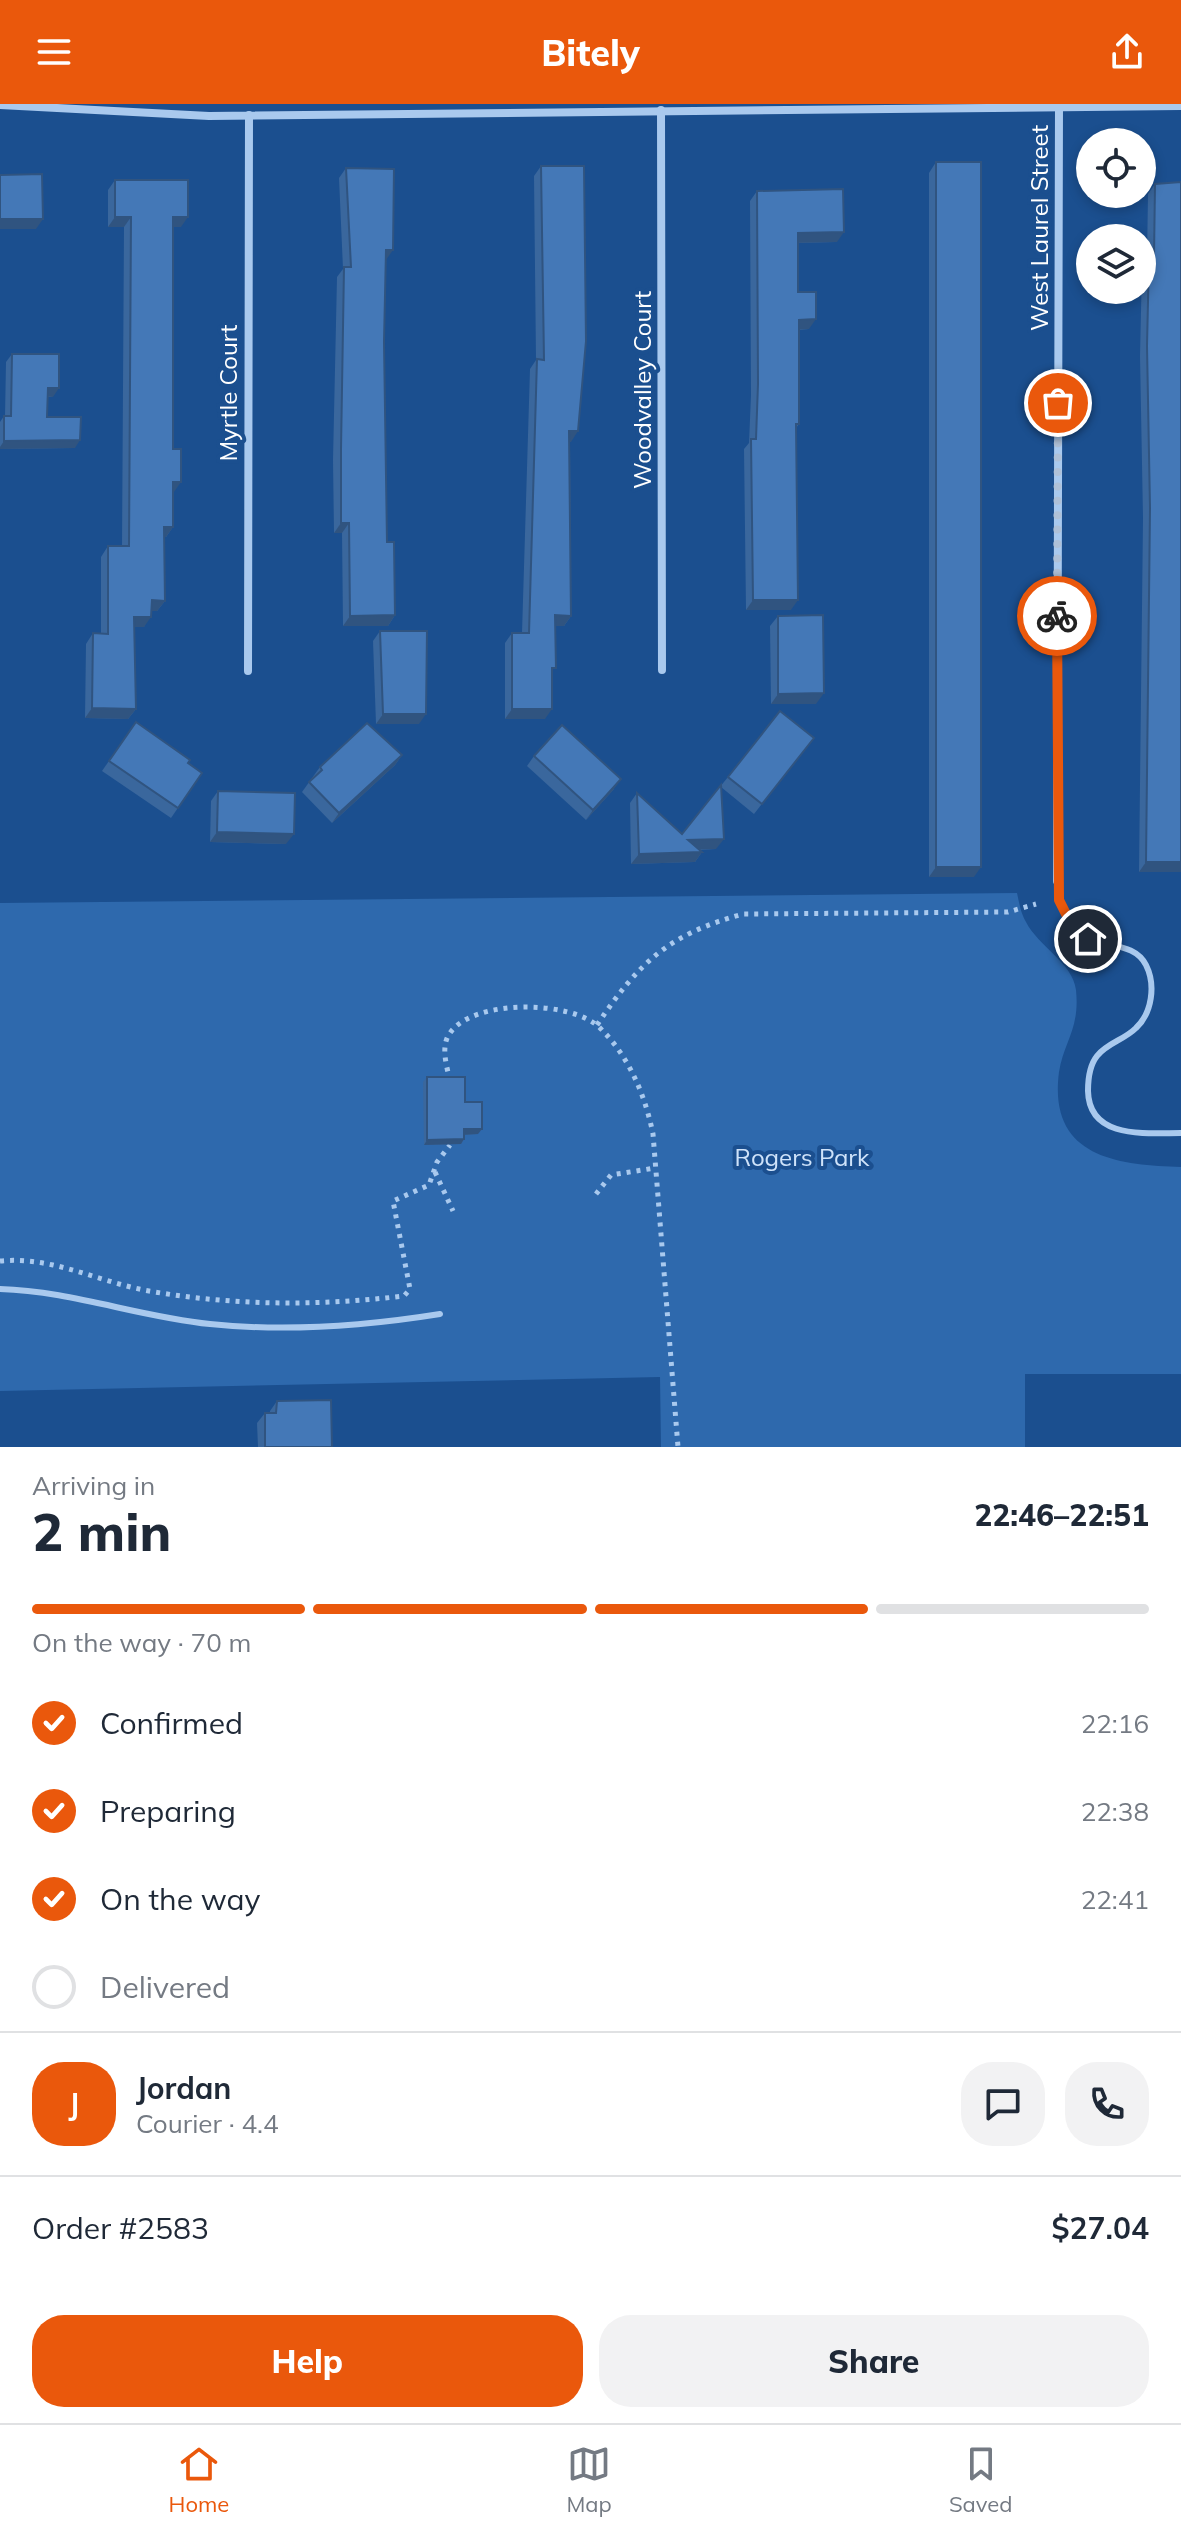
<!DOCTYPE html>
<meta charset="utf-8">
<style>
:root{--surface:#fff;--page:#f2f2f3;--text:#1f2937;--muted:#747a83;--line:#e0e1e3;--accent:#ea580c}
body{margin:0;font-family:Mulish,sans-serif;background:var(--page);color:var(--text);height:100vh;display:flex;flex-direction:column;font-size:30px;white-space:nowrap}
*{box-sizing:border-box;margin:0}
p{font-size:26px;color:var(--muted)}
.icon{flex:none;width:44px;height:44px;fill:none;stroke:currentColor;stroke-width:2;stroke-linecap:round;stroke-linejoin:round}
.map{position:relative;height:1343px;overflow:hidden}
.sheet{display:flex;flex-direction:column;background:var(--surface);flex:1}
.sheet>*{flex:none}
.buttons{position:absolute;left:1076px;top:24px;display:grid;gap:16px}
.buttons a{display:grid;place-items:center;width:80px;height:80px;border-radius:50%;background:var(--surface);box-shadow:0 4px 12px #0003;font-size:40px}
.pin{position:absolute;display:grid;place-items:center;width:68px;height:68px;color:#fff;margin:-34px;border:4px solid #fff;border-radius:50%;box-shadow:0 2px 8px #0007}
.courier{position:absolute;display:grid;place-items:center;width:80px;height:80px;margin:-40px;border:6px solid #ea580c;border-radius:50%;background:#fff;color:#222;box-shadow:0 2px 10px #0007}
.headline em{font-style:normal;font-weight:800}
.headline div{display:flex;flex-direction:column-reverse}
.headline{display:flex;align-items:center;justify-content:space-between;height:136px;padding:0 32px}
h1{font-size:52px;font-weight:800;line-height:60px}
.bar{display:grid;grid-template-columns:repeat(4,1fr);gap:12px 8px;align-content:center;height:96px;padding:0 32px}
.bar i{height:10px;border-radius:6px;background:var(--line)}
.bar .current{background:var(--accent)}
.bar p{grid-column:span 4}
.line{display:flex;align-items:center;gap:20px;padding:0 32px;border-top:2px solid var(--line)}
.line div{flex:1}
.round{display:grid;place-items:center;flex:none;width:84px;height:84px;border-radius:32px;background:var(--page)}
ol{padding:0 32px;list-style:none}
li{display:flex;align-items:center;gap:24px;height:88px}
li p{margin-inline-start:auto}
li .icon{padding:8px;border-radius:50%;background:var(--accent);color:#fff;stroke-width:4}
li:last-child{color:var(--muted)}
li i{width:44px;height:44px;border:4px solid var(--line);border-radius:50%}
.primary-button{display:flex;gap:16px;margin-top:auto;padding:16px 32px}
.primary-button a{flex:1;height:92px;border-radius:32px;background:var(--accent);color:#fff;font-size:32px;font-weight:800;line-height:92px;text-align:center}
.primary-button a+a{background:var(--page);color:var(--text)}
header{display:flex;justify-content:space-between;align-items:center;height:104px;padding:0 32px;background:var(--accent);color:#fff;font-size:36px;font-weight:800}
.dock{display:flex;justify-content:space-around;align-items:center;height:112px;border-top:2px solid var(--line);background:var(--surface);font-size:22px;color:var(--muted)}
.dock a{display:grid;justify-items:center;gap:4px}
.dock .current{color:var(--accent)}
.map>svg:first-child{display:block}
.green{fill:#2e69ad}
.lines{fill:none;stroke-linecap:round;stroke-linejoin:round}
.path{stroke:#a9c9ee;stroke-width:5;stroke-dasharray:4 6;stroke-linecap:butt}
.lane{stroke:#a9c9ee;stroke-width:6}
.street{stroke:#a9c9ee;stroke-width:8}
.wall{fill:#3a679d}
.shaded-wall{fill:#305480}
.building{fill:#4478b7;stroke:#305480;stroke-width:2}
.done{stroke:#afc1d8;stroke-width:8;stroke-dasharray:0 14.4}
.route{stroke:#ea580c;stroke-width:10}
.labels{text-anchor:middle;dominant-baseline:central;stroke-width:8;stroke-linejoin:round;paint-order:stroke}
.street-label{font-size:24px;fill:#fff;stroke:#1b4f8f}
.park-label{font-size:24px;fill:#cfe3fa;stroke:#1b4f8f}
</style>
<header><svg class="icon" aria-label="menu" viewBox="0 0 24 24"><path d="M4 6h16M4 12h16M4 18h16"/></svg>Bitely<svg class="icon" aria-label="share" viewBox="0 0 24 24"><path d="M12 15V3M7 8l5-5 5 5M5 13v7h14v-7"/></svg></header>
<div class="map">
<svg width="1181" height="1343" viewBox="0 0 1181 1343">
<rect width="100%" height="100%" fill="#1b4f8f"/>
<!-- green -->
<path class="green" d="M 1017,789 C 1019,798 1021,810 1026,818 C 1038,842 1073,859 1076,886 C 1080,925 1064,937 1059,968 C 1048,1053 1116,1061 1181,1063 L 1181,1270 L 1025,1270 L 1025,1343 L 661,1343 L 660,1273 L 0,1287 L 0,799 Z"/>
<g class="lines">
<!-- path -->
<g class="path">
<path d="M 597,921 C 639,858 669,830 743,810 L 1008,808 L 1036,800"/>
<path d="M 450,977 C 447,963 440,942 450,929 C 473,895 570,896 599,923 C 629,952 645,991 653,1030 L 678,1343"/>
<path d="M 435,1068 L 453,1107"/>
<path d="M 596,1090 L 611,1071 L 655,1064"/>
<path d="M 0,1157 C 53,1152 98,1178 149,1187 C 235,1202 318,1202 404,1192 L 410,1185 L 393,1097 L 429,1081 L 437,1058 L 450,1041"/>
</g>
<!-- lane -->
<g class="lane">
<path d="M 1057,777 C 1065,863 1127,824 1146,861 C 1156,881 1152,909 1136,924 C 1124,936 1107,939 1097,952 C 1089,962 1088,975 1088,987 C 1089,1036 1147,1029 1181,1029"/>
<path d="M 0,1185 C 71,1187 139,1213 210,1220 C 286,1228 365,1222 440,1210"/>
</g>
<!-- street -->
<g class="street">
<path d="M 0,1 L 209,12 L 1181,2"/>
<path d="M 661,6 L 662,566"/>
<path d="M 248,567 L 249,11"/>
<path d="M 1057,777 L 1059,1"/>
</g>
</g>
<!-- wall -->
<g class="wall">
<path d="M 936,58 L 974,773 L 929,773 L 929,69 Z"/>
<path d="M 541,62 L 571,338 L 570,338 L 571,512 L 564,522 L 556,522 L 552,571 L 545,615 L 505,615 L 505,539 L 512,529 L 522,529 L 530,265 L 536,256 L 534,72 Z"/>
<path d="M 346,64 L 386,156 L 384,238 L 387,438 L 395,511 L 388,522 L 343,522 L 342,429 L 334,429 L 333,356 L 337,173 L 343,165 L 339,74 Z"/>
<path d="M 115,76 L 181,123 L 173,123 L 174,388 L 173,388 L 173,423 L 166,433 L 164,433 L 165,497 L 157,507 L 151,507 L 144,523 L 134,523 L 136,605 L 128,615 L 85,614 L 86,540 L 93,529 L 101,530 L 101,453 L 108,442 L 122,442 L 124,123 L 108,123 L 108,86 Z"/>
<path d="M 1181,78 L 1181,768 L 1139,768 L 1143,414 L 1140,252 L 1142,162 L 1147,154 L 1148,90 L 1155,80 Z"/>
<path d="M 757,87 L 837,138 L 798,139 L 798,188 L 809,225 L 799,226 L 799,320 L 796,324 L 791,506 L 746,506 L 744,345 L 749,339 L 751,291 L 750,97 Z"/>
<path d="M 12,250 L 53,293 L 47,293 L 47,313 L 75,344 L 0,345 L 0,318 L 4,312 L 5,312 L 6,258 Z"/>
<path d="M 778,512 L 816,600 L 771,600 L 770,522 Z"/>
<path d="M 380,527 L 419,620 L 376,620 L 373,537 Z"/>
<path d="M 136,618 L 202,669 L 171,714 L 102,667 Z"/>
<path d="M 814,634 L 754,710 L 721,683 L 716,745 L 699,746 L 702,748 L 695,758 L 631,760 L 630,699 L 637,689 L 682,730 L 728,673 Z"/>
<path d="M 402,651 L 395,661 L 332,719 L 302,688 L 320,663 Z"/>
<path d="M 534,652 L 614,685 L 586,716 L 527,662 Z"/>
<path d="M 218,687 L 286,740 L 210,738 L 211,697 Z"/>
<path d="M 427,973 L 465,998 L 478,1030 L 464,1031 L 464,1035 L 461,1040 L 424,1041 L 423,978 Z"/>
<path d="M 277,1297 L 332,1343 L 258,1343 L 257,1319 L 265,1309 L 270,1309 L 270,1307 Z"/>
</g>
<!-- shaded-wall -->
<g class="shaded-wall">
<path d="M 115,113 L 131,113 L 124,123 L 108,123 Z"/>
<path d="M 173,113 L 188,113 L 181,123 L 166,123 Z"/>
<path d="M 0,115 L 43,115 L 36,125 L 0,125 Z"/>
<path d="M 844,128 L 837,138 L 791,139 L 798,129 Z"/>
<path d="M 386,146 L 393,146 L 386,156 Z"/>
<path d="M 816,215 L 809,225 L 792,226 L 799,216 Z"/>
<path d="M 48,284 L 59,284 L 53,293 L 42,292 Z"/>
<path d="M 569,327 L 578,327 L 571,338 L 562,337 Z"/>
<path d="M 80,336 L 75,344 L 0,345 L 0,343 L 4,337 Z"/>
<path d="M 173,378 L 181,378 L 174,388 L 166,388 Z"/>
<path d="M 341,419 L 349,419 L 342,429 L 334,429 Z"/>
<path d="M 164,423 L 173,423 L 166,433 L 157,434 Z"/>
<path d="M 152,496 L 165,497 L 157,507 L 144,507 Z"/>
<path d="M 753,496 L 798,496 L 791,506 L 746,506 Z"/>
<path d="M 395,511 L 388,522 L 343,522 L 350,512 Z"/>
<path d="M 555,511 L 571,512 L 564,522 L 548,522 Z"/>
<path d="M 134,513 L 151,513 L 144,523 L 126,523 Z"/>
<path d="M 824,589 L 816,600 L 771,600 L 778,590 Z"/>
<path d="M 92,604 L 136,605 L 128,615 L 85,614 Z"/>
<path d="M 512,605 L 552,605 L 545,615 L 505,615 Z"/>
<path d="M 383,610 L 426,610 L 419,620 L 376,620 Z"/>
<path d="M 402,651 L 395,661 L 332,719 L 339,709 Z"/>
<path d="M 621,675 L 614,685 L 586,716 L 593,706 Z"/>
<path d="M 217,728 L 294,730 L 286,740 L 210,738 Z"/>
<path d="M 724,735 L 716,745 L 681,746 L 688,736 Z"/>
<path d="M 702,748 L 695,758 L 631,760 L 639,750 Z"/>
<path d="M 1146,758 L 1181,758 L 1181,768 L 1139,768 Z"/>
<path d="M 936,763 L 981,763 L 974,773 L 929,773 Z"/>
<path d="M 464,1025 L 482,1025 L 478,1030 L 461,1031 Z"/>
<path d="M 464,1035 L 461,1040 L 424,1041 L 427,1036 Z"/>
</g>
<!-- building -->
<g class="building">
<rect x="936" y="58" width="45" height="705"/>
<path d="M 541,62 L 584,62 L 586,237 L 578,327 L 569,327 L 571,512 L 555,511 L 556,564 L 552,564 L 552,605 L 512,605 L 512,529 L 529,529 L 537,255 L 544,256 Z"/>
<path d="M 346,64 L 394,65 L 393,146 L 386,146 L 384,238 L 387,438 L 394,438 L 395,511 L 350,512 L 349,419 L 341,419 L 341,345 L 344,163 L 351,163 Z"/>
<path d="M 42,70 L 43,115 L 0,115 L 0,71 Z"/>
<path d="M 115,76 L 188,76 L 188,113 L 173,113 L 173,345 L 181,345 L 181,378 L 173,378 L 173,423 L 164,423 L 165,497 L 152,496 L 151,513 L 134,513 L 136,605 L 92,604 L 93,529 L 108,530 L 108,442 L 129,442 L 131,113 L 115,113 Z"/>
<path d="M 1181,78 L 1181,758 L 1146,758 L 1150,404 L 1147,242 L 1149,153 L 1154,153 L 1155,80 Z"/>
<path d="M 843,85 L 844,128 L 798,129 L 798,188 L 816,188 L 816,215 L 799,216 L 799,320 L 796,320 L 798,496 L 753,496 L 751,335 L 756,335 L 758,280 L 757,87 Z"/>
<path d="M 12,250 L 59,250 L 59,284 L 48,284 L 47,313 L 81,313 L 80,336 L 4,337 L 4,312 L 11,312 Z"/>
<path d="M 823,511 L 824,589 L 778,590 L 778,512 Z"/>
<path d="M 380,527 L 427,527 L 426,610 L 383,610 Z"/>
<path d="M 780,607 L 814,634 L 762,700 L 728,673 Z"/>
<path d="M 136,618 L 190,656 L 188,659 L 202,669 L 178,704 L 109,657 Z"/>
<path d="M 367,619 L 402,651 L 339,709 L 309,678 L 322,666 L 320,663 Z"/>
<path d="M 562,621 L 621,675 L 593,706 L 534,652 Z"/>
<path d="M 721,681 L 724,735 L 688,736 L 702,748 L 639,750 L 637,689 L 682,730 Z"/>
<path d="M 218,687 L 295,689 L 294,730 L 217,728 Z"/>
<path d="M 427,973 L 465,973 L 465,998 L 482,998 L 482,1025 L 464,1025 L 464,1035 L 427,1036 Z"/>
<path d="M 331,1296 L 332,1343 L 265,1343 L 265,1309 L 276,1309 L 277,1297 Z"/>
</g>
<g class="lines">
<!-- done -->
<path class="done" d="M 1057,512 L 1058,299"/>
<!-- route -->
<path class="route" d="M 1057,512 L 1059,796 L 1073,824 L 1088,835"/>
</g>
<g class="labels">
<!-- street labels -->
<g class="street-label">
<text transform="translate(1039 124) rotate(-90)">West Laurel Street</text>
<text transform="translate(642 286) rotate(-90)">Woodvalley Court</text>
<text transform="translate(228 289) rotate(-90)">Myrtle Court</text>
</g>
<!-- park labels -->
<g class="park-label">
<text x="802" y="1053">Rogers Park</text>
</g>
</g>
</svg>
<div class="buttons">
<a><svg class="icon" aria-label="locate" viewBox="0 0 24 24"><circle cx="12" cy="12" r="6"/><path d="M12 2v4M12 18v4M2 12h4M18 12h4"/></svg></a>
<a><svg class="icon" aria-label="layers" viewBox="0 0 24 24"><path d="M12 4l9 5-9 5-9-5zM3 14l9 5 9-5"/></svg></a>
</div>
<div class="pin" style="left:1058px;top:299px;background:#ea580c"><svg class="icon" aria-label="bag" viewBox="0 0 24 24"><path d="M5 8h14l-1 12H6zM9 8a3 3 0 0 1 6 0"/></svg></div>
<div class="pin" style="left:1088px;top:835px;background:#1f2937"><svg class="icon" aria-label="home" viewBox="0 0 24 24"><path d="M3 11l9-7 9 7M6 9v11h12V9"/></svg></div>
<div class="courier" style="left:1057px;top:512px"><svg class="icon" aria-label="bike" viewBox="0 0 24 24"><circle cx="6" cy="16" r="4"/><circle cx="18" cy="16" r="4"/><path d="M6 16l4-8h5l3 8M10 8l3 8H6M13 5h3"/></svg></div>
</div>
<section class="sheet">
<div class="headline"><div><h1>2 min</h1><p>Arriving in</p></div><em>22:46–22:51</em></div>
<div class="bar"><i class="current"></i><i class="current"></i><i class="current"></i><i></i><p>On the way · 70 m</p></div>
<ol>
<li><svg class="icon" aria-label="check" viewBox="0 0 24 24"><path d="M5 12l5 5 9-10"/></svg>Confirmed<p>22:16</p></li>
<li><svg class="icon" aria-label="check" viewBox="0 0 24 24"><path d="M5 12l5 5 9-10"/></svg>Preparing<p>22:38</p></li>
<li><svg class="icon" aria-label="check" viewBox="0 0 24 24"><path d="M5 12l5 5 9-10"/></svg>On the way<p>22:41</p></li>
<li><i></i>Delivered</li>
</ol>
<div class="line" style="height:144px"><b class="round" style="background:var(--accent);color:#fff">J</b><div><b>Jordan</b><p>Courier · 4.4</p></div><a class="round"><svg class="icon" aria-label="chat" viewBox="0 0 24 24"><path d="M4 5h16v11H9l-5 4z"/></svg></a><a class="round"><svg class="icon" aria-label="phone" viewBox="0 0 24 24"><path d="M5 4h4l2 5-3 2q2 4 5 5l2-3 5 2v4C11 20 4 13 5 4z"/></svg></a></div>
<div class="line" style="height:104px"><div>Order #2583</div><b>$27.04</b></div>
<div class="primary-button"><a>Help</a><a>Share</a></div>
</section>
<nav class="dock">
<a class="current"><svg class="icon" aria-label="home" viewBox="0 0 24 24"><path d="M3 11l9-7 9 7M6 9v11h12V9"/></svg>Home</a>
<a><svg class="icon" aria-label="map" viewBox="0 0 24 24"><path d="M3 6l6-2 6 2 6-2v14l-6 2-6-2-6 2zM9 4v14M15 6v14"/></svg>Map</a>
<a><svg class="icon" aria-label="saved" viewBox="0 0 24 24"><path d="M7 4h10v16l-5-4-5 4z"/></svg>Saved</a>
</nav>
